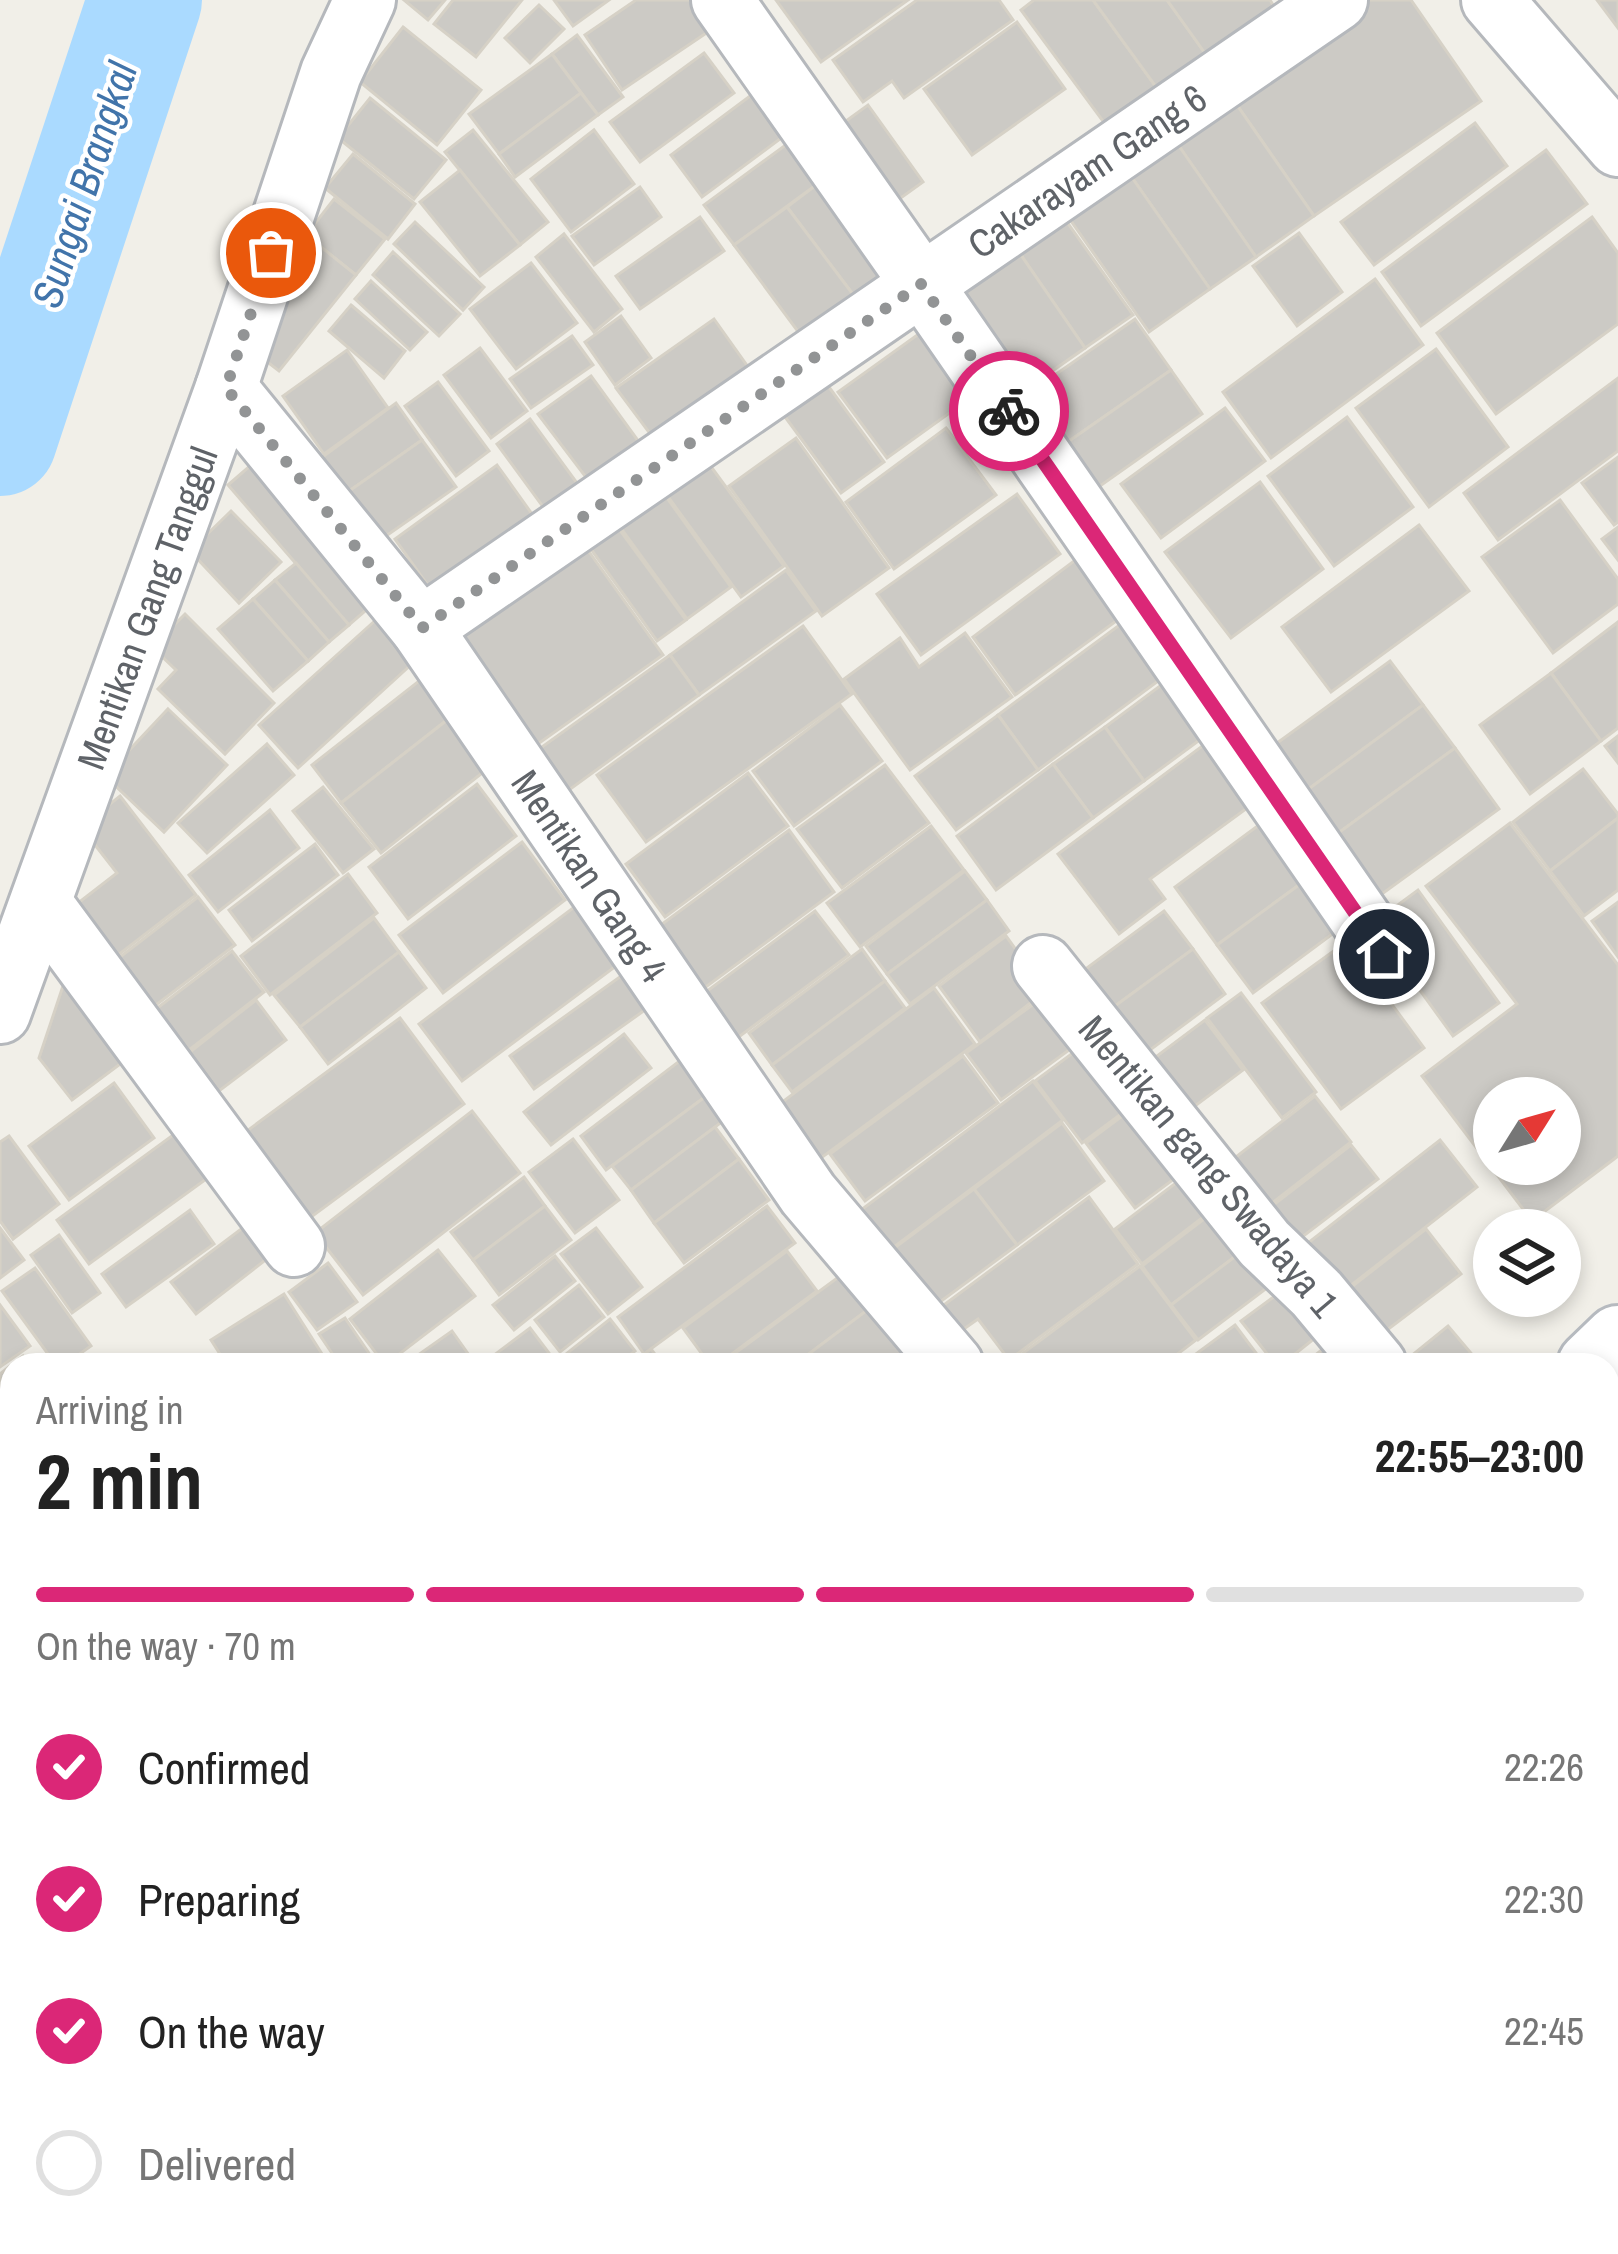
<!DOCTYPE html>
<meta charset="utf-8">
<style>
:root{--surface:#fff;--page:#f2f2f2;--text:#222;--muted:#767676;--line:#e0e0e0;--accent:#db2777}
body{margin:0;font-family:"Archivo Narrow",sans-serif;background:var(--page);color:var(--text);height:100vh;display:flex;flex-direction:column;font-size:45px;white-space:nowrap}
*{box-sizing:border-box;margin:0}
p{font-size:39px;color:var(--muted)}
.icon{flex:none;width:66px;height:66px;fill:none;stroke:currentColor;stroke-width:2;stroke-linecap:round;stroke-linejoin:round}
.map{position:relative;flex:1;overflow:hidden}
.details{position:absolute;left:0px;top:1353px;width:1620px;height:903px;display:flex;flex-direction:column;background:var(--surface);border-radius:36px 36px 0 0;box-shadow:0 6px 18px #0003}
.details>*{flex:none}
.needle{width:78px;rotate:53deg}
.controls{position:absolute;left:1473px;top:1077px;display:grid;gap:24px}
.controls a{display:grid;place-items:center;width:108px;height:108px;border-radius:50%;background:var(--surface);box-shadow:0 6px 18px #0003;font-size:60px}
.pin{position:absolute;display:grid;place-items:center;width:102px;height:102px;color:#fff;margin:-51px;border:6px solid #fff;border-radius:50%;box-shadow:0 3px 12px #0007}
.courier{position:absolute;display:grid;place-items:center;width:120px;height:120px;margin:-60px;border:9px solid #db2777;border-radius:50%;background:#fff;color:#222;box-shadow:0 3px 15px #0007}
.head em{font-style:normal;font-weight:700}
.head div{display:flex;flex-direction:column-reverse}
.head{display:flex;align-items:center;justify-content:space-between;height:204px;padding:0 36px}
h1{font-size:78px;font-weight:700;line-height:90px}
.bar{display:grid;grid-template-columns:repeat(4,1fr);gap:18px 12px;align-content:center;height:144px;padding:0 36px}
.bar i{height:15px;border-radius:9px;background:var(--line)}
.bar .current{background:var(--accent)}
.bar p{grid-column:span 4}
ol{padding:0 36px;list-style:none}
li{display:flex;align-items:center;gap:36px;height:132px}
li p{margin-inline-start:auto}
li .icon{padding:12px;border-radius:50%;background:var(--accent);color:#fff;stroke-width:4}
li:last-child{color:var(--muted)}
li i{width:66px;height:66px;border:6px solid var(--line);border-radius:50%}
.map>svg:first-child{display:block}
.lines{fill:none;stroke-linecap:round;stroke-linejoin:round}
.stream{stroke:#aadaff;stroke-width:18}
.river{stroke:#aadaff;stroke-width:114}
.building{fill:#cccac5;stroke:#d6d1c6;stroke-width:3;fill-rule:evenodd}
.minor-casing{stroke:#b5b8bc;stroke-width:66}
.secondary-casing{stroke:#b6babf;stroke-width:72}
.minor{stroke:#fff;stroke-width:60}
.secondary{stroke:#fff;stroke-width:66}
.done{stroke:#929495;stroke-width:12;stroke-dasharray:0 21.6}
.route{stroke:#db2777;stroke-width:15}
.labels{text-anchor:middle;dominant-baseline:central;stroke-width:9;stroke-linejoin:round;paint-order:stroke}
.street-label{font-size:39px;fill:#5f6368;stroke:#fff}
.water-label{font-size:42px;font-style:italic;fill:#4174aa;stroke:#fff}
</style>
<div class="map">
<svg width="1618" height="2254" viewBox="0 0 1618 2254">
<rect width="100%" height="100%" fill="#f1efe8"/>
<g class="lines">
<!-- stream -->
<g class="stream">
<path d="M 1608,1427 L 1618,1417"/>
<path d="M 568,2254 L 585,2244"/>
</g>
<!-- river -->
<path class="river" d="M 0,439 L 145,0"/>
</g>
<!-- building -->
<g class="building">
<path d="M 404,0 L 445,0 L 428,20 Z"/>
<path d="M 453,0 L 522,0 L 476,57 L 434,24 Z"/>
<path d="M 554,0 L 609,0 L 573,26 Z"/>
<path d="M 636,0 L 709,0 L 724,21 L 622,90 L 585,35 Z"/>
<path d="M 776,0 L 908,0 L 821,62 Z"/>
<path d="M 917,0 L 999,0 L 1013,20 L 904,98 L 892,81 L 863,102 L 833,60 Z"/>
<path d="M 1034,0 L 1093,0 L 1159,91 L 1108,128 L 1021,10 Z"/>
<path d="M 1093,0 L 1167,0 L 1207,56 L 1159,91 Z"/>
<path d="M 1167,0 L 1270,0 L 1275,8 L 1207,56 Z"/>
<path d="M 1368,0 L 1411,0 L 1481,101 L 1314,216 L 1230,95 Z"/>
<path d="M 1597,0 L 1618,0 L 1618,28 Z"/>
<path d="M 539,5 L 564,29 L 530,63 L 505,38 Z"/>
<path d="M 1017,22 L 1065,89 L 972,155 L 924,89 Z"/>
<path d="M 403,27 L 481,90 L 437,145 L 360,82 Z"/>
<path d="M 577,35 L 623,97 L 598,115 L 552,54 Z"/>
<path d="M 704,53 L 734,93 L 640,162 L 610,122 Z"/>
<path d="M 552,54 L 581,93 L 499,154 L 469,114 Z"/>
<path d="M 765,85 L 796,127 L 702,197 L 671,155 Z"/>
<path d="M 581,93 L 598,115 L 515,177 L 499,154 Z"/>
<path d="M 1230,95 L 1314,216 L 1256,257 L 1172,136 Z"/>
<path d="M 370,98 L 446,160 L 414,199 L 338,138 Z"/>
<path d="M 868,105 L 923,182 L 884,210 L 828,134 Z"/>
<path d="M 1475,123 L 1507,166 L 1374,265 L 1341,222 Z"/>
<path d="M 473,130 L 548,222 L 520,245 L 445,152 Z"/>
<path d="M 594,130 L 634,184 L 571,232 L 531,179 Z"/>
<path d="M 802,133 L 831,174 L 734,245 L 704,205 Z"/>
<path d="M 1172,136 L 1256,257 L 1210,289 L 1126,169 Z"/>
<path d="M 1546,150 L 1587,204 L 1421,326 L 1382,272 Z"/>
<path d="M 353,154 L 415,204 L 388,239 L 325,188 Z"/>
<path d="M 1126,169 L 1210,289 L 1149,332 L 1064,211 Z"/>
<path d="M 460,170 L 520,245 L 480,276 L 420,202 Z"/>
<path d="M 831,174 L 899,265 L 855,297 L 787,207 Z"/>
<path d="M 640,187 L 661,217 L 594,265 L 572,236 Z"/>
<path d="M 334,199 L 385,239 L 356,275 L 306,235 Z"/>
<path d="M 787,207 L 855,297 L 802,337 L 734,245 Z"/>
<path d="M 1057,208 L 1133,315 L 1085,348 L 1012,242 Z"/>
<path d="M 700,217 L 724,251 L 640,309 L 616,276 Z"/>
<path d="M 1592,217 L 1618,253 L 1618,324 L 1496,414 L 1437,333 Z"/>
<path d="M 415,222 L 484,287 L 463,310 L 394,244 Z"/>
<path d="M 1299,233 L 1342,292 L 1297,326 L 1253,266 Z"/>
<path d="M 564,234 L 622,309 L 594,332 L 536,257 Z"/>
<path d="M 306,235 L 356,275 L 279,371 L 248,347 Z"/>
<path d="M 1012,242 L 1085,348 L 1015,397 L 940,291 Z"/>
<path d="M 393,252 L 460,314 L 439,336 L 373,275 Z"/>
<path d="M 531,263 L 577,323 L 516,369 L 470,309 Z"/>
<path d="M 1375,279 L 1423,345 L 1271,458 L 1223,392 Z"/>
<path d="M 371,281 L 427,332 L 410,350 L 355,299 Z"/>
<path d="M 351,305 L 405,351 L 384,378 L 329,331 Z"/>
<path d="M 621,316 L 651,358 L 615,385 L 585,342 Z"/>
<path d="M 714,319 L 753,374 L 657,443 L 616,388 Z"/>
<path d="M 1135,319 L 1171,370 L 1052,453 L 1016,402 Z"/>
<path d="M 927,328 L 976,394 L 887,458 L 838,392 Z"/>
<path d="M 572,336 L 593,365 L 531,408 L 510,379 Z"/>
<path d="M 480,348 L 527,411 L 491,438 L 444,375 Z"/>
<path d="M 1436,349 L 1508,447 L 1429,507 L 1356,408 Z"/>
<path d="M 347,350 L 388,408 L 324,454 L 283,396 Z"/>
<path d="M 1171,370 L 1202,414 L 1083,498 L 1052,453 Z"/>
<path d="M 591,376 L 639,442 L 588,480 L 538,414 Z"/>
<path d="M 1618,378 L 1618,451 L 1498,540 L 1464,493 Z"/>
<path d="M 823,379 L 884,462 L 841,493 L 780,410 Z"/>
<path d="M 438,382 L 489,451 L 456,476 L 405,406 Z"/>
<path d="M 396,403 L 422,440 L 342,496 L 317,461 Z"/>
<path d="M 1225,408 L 1265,461 L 1161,538 L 1121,484 Z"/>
<path d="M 1347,417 L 1413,507 L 1334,566 L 1268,476 Z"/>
<path d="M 530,419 L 585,494 L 552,519 L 497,444 Z"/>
<path d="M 946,428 L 996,495 L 894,569 L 846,502 Z"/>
<path d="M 796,438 L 889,568 L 822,616 L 729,486 Z"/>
<path d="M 422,440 L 456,487 L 376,543 L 342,496 Z"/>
<path d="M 266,452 L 387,592 L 349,625 L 228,485 Z"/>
<path d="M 701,453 L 784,566 L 741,597 L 658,483 Z"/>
<path d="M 1618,457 L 1618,522 L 1614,525 L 1582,483 Z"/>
<path d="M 497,465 L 537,521 L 434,594 L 395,539 Z"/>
<path d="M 1260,482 L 1323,569 L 1231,638 L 1165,552 Z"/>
<path d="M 657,484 L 731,587 L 687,619 L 612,516 Z"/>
<path d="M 1017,494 L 1060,554 L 921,655 L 877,594 Z"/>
<path d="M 1560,500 L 1618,579 L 1618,604 L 1553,653 L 1482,557 Z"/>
<path d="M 231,511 L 281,562 L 239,603 L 190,551 Z"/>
<path d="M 611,518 L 686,620 L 657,641 L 583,538 Z"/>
<path d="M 1419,525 L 1469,591 L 1331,692 L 1282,627 Z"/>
<path d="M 1618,527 L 1618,560 L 1602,539 Z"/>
<path d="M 582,542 L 663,655 L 521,756 L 440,644 Z"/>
<path d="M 1090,549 L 1134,608 L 1015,695 L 973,637 Z"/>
<path d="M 296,563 L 349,625 L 329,642 L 275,580 Z"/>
<path d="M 786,570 L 816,611 L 699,695 L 670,655 Z"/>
<path d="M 275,580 L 329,642 L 308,661 L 253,599 Z"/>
<path d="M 253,599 L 308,661 L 273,691 L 218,629 Z"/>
<path d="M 388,609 L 426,651 L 298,768 L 259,725 Z"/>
<path d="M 185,614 L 274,703 L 225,754 L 158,689 L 176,670 L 152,647 Z"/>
<path d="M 1133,615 L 1173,670 L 1038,770 L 998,715 Z"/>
<path d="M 1618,622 L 1618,728 L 1601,741 L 1551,673 Z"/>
<path d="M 803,626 L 852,694 L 646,842 L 597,775 Z"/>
<path d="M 965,633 L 1012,697 L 910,770 L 844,679 L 900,638 L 919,667 Z"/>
<path d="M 670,655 L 699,695 L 558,798 L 528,757 Z"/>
<path d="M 1390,661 L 1423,705 L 1299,796 L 1266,751 Z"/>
<path d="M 433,670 L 462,708 L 341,803 L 312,765 Z"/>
<path d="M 1551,673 L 1601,741 L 1530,794 L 1480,725 Z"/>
<path d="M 1176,674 L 1216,728 L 1144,781 L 1105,727 Z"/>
<path d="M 840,705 L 882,761 L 794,826 L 753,771 Z"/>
<path d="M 1423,705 L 1455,748 L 1330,839 L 1299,796 Z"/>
<path d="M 168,709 L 227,765 L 164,832 L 105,776 Z"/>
<path d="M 998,715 L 1038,770 L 956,830 L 915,776 Z"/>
<path d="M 451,717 L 491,766 L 381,853 L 341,803 Z"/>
<path d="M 1105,727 L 1144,781 L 1093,818 L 1053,764 Z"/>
<path d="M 1618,736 L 1618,763 L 1605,746 Z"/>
<path d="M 267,744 L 294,775 L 207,853 L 178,823 Z"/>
<path d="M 1205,744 L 1250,806 L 1150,879 L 1165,899 L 1119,934 L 1058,854 Z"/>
<path d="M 1455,748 L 1499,809 L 1375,899 L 1330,839 Z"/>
<path d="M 1053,764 L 1093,818 L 996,890 L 957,836 Z"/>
<path d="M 885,765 L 929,823 L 842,888 L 797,829 Z"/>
<path d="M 1583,769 L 1618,814 L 1618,818 L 1550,871 L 1513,822 Z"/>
<path d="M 748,773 L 788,826 L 665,917 L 626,864 Z"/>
<path d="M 477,784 L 516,836 L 408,919 L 369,867 Z"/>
<path d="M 323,787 L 374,849 L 343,873 L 293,811 Z"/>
<path d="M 120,796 L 196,895 L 109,962 L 69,910 L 117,873 L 81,827 Z"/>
<path d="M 270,810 L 299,848 L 218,912 L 189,875 Z"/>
<path d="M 1271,816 L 1314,874 L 1217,945 L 1175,887 Z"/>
<path d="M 1618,818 L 1618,890 L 1584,916 L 1550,871 Z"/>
<path d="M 1510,823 L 1618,965 L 1618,1156 L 1532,1221 L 1422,1076 L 1517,1004 L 1426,886 ZM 1494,1098 L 1560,1098 L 1560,1164 L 1494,1164 Z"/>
<path d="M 931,826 L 964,870 L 860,947 L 827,903 Z"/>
<path d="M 789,830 L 834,892 L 695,995 L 650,933 Z"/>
<path d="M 522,842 L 565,900 L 443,993 L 399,935 Z"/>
<path d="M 315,844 L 338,875 L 252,941 L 229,910 Z"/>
<path d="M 965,871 L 987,900 L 887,974 L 866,946 Z"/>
<path d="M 348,874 L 377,913 L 270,995 L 241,956 Z"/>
<path d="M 1314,874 L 1350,921 L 1253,993 L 1217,945 Z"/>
<path d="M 1418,890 L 1499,1003 L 1453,1036 L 1372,924 Z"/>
<path d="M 198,897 L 235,945 L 148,1011 L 111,964 Z"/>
<path d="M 987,900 L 1009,931 L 910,1004 L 887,974 Z"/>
<path d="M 1618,902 L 1618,957 L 1592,921 Z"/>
<path d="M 577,905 L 620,963 L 462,1081 L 419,1024 Z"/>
<path d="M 815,911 L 849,955 L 732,1042 L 699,997 Z"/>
<path d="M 1164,911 L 1193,949 L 1104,1014 L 1076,976 Z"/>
<path d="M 374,918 L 399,952 L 300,1027 L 274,995 Z"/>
<path d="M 1006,936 L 1046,991 L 980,1042 L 939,986 Z"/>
<path d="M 1346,942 L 1424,1048 L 1341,1109 L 1262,1003 Z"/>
<path d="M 862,949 L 885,981 L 772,1065 L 749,1033 Z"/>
<path d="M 1193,949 L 1225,994 L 1138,1059 L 1104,1014 Z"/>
<path d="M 232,951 L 264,992 L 189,1050 L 156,1009 Z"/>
<path d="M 399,952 L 426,988 L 328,1064 L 300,1027 Z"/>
<path d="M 73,956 L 143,1047 L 72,1100 L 39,1058 Z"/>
<path d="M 628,971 L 652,1005 L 534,1089 L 510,1056 Z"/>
<path d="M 885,981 L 905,1008 L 792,1092 L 772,1065 Z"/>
<path d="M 934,988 L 975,1044 L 817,1161 L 777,1106 Z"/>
<path d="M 1049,993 L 1084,1039 L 1001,1100 L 966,1053 Z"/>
<path d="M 1241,993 L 1316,1092 L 1282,1118 L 1207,1018 Z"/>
<path d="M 256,1000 L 286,1040 L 219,1091 L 190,1052 Z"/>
<path d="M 400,1018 L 464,1104 L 299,1226 L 236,1139 Z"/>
<path d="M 1205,1020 L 1243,1070 L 1179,1118 L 1141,1068 Z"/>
<path d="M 624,1034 L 651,1068 L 551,1145 L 524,1112 Z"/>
<path d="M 1089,1041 L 1136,1103 L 1082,1143 L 1035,1081 Z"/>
<path d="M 694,1050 L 721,1085 L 606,1170 L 581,1136 Z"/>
<path d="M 963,1056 L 998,1103 L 865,1201 L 830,1154 Z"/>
<path d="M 1033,1081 L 1063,1120 L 882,1256 L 853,1216 Z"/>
<path d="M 114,1083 L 154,1138 L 69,1200 L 29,1146 Z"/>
<path d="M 713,1091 L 731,1115 L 631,1190 L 612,1166 Z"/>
<path d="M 1315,1096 L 1351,1142 L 1254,1217 L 1219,1170 Z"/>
<path d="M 472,1111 L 520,1173 L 363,1295 L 315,1233 Z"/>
<path d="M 1129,1111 L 1178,1176 L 1135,1208 L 1086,1143 Z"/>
<path d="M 1062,1123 L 1104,1181 L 1017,1245 L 974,1189 Z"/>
<path d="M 184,1127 L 216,1172 L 89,1264 L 57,1220 Z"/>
<path d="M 715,1127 L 739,1159 L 654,1223 L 631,1190 Z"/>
<path d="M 9,1136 L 59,1204 L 13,1239 L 0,1221 L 0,1142 Z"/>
<path d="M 573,1139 L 619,1200 L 575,1233 L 529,1172 Z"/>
<path d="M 1440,1140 L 1477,1187 L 1336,1297 L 1299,1250 Z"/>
<path d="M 1351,1145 L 1378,1179 L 1289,1247 L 1263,1213 Z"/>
<path d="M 739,1159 L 769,1200 L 684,1263 L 654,1223 Z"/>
<path d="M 1193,1170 L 1219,1205 L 1142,1264 L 1115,1229 Z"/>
<path d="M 524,1177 L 545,1206 L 473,1260 L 451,1232 Z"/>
<path d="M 974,1189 L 1017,1245 L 921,1316 L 878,1260 Z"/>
<path d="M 1089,1197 L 1138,1264 L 1009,1360 L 978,1319 L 951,1338 L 933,1313 Z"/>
<path d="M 1224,1204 L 1253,1243 L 1171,1305 L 1142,1266 Z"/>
<path d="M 545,1206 L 571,1240 L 499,1295 L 473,1260 Z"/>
<path d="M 767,1206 L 795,1243 L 644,1354 L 618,1317 Z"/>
<path d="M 190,1210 L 214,1244 L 126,1307 L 102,1274 Z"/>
<path d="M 257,1217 L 281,1248 L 196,1314 L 171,1282 Z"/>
<path d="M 0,1228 L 24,1260 L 0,1278 Z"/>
<path d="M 596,1228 L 642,1287 L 608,1314 L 561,1254 Z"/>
<path d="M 1426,1229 L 1461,1274 L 1370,1343 L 1336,1299 Z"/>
<path d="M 59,1235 L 100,1293 L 72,1313 L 31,1255 Z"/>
<path d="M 1253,1243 L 1280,1278 L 1198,1340 L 1171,1305 Z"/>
<path d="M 438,1250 L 475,1296 L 385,1365 L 350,1319 Z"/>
<path d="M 787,1251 L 817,1291 L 717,1365 L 710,1365 L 683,1328 Z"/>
<path d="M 555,1256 L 575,1281 L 514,1330 L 493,1305 Z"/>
<path d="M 328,1263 L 357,1302 L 317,1330 L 289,1292 Z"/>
<path d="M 1140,1266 L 1196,1340 L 1163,1365 L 1007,1365 Z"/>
<path d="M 35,1268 L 91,1346 L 64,1365 L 56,1365 L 2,1291 Z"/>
<path d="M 844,1273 L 870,1308 L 794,1365 L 719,1365 Z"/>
<path d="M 1294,1282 L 1329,1327 L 1281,1365 L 1276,1365 L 1241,1321 Z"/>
<path d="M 579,1285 L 604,1317 L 560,1352 L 535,1320 Z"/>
<path d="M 284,1294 L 329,1365 L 227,1365 L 211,1340 Z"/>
<path d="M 0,1305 L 30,1346 L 0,1367 Z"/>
<path d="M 870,1308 L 903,1353 L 887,1365 L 794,1365 Z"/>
<path d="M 345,1318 L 377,1365 L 340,1365 L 319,1334 Z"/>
<path d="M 610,1319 L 635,1351 L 617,1365 L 566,1365 L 561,1358 Z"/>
<path d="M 1235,1325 L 1265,1365 L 1181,1365 Z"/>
<path d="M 1448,1326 L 1481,1365 L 1400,1365 Z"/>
<path d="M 530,1328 L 558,1365 L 481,1365 Z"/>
<path d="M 452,1331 L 476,1365 L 404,1365 Z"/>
<path d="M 1340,1335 L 1365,1365 L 1303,1365 Z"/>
<path d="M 651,1349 L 663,1365 L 631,1365 Z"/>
<path d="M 23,1356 L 29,1365 L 12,1365 L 12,1418 L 0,1427 L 0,1374 Z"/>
<path d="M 12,1418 L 12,1468 L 0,1477 L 0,1427 Z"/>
<path d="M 12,1472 L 12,1504 L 0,1488 L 0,1481 Z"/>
<path d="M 1608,1552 L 1618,1565 L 1618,1591 L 1608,1598 Z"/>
<path d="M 12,1571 L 12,1607 L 0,1592 L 0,1580 Z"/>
<path d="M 1618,1591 L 1618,1693 L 1608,1680 L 1608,1598 Z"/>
<path d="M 1608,1694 L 1618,1707 L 1618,1717 L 1608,1725 Z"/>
<path d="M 1618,1723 L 1618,1751 L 1608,1738 L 1608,1731 Z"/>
<path d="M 1608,1759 L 1618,1772 L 1618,1842 L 1608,1830 Z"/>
<path d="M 1610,1845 L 1618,1855 L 1618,1888 L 1608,1895 Z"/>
<path d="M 1618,1893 L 1618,1972 L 1608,1981 L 1608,1901 Z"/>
<path d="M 0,1945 L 12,1964 L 12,2028 L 0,2036 Z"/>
<path d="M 1618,1998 L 1618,2061 L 1608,2053 L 1608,2011 Z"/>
<path d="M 0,2107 L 12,2126 L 12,2244 L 86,2244 L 92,2254 L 0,2254 Z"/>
<path d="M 145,2244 L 238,2244 L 222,2254 L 151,2254 Z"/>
<path d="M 643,2244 L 748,2244 L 755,2254 L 650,2254 Z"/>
<path d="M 768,2244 L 866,2244 L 874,2254 L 775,2254 Z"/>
<path d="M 874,2244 L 979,2244 L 987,2254 L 882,2254 Z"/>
<path d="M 981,2244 L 1077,2244 L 1084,2254 L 989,2254 Z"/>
<path d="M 1077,2244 L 1171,2244 L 1178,2253 L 1084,2254 Z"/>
<path d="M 1248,2244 L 1302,2244 L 1293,2254 L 1239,2254 Z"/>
<path d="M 1323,2244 L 1375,2244 L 1386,2254 L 1314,2254 Z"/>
</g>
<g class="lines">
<!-- minor casing -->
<g class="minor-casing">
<g id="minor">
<path d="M 722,0 L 921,283 L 1385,954"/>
<path d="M 1492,0 L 1618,146"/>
<path d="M 226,388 L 421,628 L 808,1194 L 953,1365"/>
<path d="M 421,628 L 1337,0"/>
<path d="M 41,903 L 294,1246"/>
<path d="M 1043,966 L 1264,1243 L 1316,1293 L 1376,1365"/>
<path d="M 0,1013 L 226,388 L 331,73 L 365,0"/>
<path d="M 1608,2065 L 1618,2071"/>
<path d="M 1212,2254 L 1222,2244"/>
</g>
</g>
<!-- secondary casing -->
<g class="secondary-casing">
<g id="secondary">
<path d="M 1591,1365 L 1618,1339"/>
<path d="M 421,2254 L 437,2244"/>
</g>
</g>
<!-- minor -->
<use href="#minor" class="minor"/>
<!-- secondary -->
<use href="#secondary" class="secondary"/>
</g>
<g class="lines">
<!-- done -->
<path class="done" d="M 271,253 L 226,388 L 422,628 L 921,284 L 1009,411"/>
<!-- route -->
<path class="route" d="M 1009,411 L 1384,954"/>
</g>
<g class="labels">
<!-- street labels -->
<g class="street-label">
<text transform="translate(1087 171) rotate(-34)">Cakarayam Gang 6</text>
<text transform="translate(147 608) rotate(-70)">Mentikan Gang Tanggul</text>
<text transform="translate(590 876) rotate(56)">Mentikan Gang 4</text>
<text transform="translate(1209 1166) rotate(50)">Mentikan gang Swadaya 1</text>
</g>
<!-- water labels -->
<g class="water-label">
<text transform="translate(84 185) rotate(-72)">Sungai Brangkal</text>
</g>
</g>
</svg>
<div class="controls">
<a><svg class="needle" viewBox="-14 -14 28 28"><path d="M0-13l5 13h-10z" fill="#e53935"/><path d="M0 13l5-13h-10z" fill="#767676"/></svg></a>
<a><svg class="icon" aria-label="layers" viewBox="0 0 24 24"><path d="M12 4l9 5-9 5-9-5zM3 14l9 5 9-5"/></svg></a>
</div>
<div class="pin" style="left:271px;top:253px;background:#ea580c"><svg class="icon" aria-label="bag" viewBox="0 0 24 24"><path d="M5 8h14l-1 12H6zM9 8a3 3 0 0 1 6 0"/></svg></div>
<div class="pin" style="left:1384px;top:954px;background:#1f2937"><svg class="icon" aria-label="home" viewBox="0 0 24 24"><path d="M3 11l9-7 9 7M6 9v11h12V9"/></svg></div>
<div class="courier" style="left:1009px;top:411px"><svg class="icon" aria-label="bike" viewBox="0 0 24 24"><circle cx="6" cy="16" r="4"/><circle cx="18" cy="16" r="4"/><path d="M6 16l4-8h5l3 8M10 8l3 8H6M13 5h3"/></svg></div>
<section class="details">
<div class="head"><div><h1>2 min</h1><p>Arriving in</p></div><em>22:55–23:00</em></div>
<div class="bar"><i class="current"></i><i class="current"></i><i class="current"></i><i></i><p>On the way · 70 m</p></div>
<ol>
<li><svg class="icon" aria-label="check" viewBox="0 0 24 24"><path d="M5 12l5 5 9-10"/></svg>Confirmed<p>22:26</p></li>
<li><svg class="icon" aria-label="check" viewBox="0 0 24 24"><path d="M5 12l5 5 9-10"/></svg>Preparing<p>22:30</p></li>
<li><svg class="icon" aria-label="check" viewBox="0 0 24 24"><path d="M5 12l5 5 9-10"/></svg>On the way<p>22:45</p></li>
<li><i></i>Delivered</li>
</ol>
</section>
</div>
